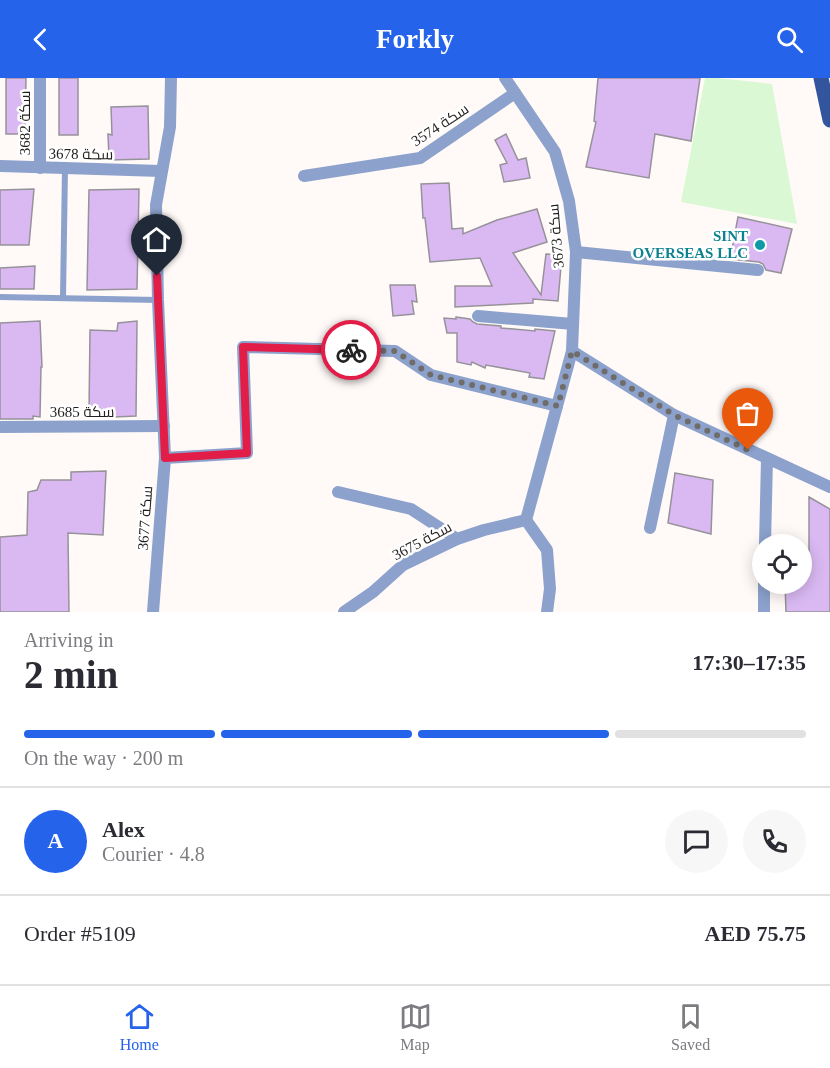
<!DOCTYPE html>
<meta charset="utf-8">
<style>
:root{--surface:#fff;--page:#f7f7f7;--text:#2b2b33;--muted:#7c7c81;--line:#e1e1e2;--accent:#2563eb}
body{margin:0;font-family:"Times New Roman",Cairo,serif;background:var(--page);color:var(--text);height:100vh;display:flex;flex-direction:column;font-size:22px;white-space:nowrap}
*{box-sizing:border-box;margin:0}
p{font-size:20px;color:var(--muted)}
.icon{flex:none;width:33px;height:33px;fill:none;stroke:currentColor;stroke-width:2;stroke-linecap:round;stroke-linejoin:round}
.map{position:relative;height:534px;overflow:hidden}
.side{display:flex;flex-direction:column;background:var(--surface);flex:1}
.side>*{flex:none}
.fabs{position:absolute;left:752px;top:456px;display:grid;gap:12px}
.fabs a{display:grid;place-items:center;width:60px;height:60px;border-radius:50%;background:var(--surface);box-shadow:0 3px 15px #0003;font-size:30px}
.pin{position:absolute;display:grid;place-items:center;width:51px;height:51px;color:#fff;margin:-62px -26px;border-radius:50% 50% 50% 0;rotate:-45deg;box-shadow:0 0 6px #0007}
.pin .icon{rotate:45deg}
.courier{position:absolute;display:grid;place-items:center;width:60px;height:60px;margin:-30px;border:4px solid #e11d48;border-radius:50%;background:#fff;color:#222;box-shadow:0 2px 8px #0007}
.head em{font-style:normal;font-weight:800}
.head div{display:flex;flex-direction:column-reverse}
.head{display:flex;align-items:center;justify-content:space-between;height:102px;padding:0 24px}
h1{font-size:39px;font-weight:800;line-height:45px}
.bar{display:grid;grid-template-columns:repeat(4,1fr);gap:9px 6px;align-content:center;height:72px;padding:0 24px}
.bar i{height:8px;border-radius:4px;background:var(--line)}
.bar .active{background:var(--accent)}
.bar p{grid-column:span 4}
.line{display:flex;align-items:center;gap:15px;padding:0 24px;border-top:2px solid var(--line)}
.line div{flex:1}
.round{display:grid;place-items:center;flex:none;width:63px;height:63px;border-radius:32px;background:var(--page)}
header{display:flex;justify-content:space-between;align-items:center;height:78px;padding:0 24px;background:var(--accent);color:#fff;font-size:27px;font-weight:800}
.tab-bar{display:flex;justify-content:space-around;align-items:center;height:84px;border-top:2px solid var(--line);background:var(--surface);font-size:16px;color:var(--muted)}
.tab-bar a{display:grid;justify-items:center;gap:3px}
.tab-bar .active{color:var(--accent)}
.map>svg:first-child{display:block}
.green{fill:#d9f8d3}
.building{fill:#dab9f3;stroke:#969299;stroke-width:1.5}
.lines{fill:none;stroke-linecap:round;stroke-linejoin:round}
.lane{stroke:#8ca2cc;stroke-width:6}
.street{stroke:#8ca2cc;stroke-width:12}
.primary{stroke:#33559e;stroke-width:15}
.done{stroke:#6f6c6a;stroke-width:6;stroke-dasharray:0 10.8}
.route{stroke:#e11d48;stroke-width:8}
.culture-dot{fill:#0f9aa8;stroke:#fff;stroke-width:2}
.labels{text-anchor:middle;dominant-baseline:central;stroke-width:5;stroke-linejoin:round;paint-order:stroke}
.street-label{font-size:15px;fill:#221f1d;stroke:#fff}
.culture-label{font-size:15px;font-weight:bold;fill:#0d838f;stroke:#fff;text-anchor:end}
</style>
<header><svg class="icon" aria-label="back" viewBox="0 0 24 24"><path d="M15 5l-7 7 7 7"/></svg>Forkly<svg class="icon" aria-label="search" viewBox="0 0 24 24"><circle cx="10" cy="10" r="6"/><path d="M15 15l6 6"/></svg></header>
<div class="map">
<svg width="830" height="534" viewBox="0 0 830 534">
<rect width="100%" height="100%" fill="#fffaf8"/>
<!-- green -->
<path class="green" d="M 705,0 L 718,0 L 772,6 L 797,146 L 681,124 Z"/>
<!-- building -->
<g class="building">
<path d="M 6,0 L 26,0 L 25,56 L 6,56 Z"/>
<rect x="59" y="0" width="19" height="57"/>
<path d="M 598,0 L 700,0 L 691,63 L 655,56 L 649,100 L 586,89 L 596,44 L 594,43 Z"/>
<path d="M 148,28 L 149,81 L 109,82 L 108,56 L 112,57 L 111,29 Z"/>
<path d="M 506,56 L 518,82 L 526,80 L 530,100 L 504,104 L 500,87 L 507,85 L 495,62 Z"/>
<path d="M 449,105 L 452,151 L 463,150 L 463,156 L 497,142 L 537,131 L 547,164 L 513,175 L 541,217 L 546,176 L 562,177 L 558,223 L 533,221 L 533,225 L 455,229 L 455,208 L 492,208 L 480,180 L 430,184 L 425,140 L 423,140 L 421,106 Z"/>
<path d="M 34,111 L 29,167 L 0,167 L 0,112 Z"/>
<path d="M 139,111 L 137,211 L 87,212 L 89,112 Z"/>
<path d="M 738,139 L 792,151 L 781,195 L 766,192 L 763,186 L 759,184 L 730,181 Z"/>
<path d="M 35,188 L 34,211 L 0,211 L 0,190 Z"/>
<path d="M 390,207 L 415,207 L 417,224 L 412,223 L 414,236 L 393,238 Z"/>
<path d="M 456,239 L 470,241 L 473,244 L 477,246 L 501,248 L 501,250 L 535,253 L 535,251 L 555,253 L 544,301 L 529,299 L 530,295 L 486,287 L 485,290 L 472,284 L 471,287 L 457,284 L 457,255 L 447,255 L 444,240 L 456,241 Z"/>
<path d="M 40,243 L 42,289 L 41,289 L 40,339 L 33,338 L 33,341 L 0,341 L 0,245 Z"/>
<path d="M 137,243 L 136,338 L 114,339 L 114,337 L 89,336 L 90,252 L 117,253 L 118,245 Z"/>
<path d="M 106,393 L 103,457 L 68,455 L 69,534 L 0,534 L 0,459 L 27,457 L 28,414 L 37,412 L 41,402 L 71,402 L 71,394 Z"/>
<path d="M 675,395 L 713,402 L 711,456 L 668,445 Z"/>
<path d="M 809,419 L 830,431 L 830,534 L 786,534 L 785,506 L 801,506 L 801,491 L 809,492 Z"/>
</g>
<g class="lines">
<!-- lane -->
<g class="lane">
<path d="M 0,219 L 158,222"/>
<path d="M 63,220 L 65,90"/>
</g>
<!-- street -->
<g class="street">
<path d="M 505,0 L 555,74 L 569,123 L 576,174 L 572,273 L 526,442"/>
<path d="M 0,88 L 161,93"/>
<path d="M 40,90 L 40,0"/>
<path d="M 304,98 L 420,80 L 515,15"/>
<path d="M 576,174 L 758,192"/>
<path d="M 478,238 L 573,246"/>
<path d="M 572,273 L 674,337 L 830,409"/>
<path d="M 0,349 L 164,348"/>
<path d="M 165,380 L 247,375 L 243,269 L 395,273 L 431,297 L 557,328"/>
<path d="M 338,414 L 411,431 L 457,461"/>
<path d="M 526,442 L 547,472 L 550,511 L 547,534"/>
<path d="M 650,450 L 674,337"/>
<path d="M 765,466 L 767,381"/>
<path d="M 153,534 L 165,380 L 158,222 L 156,127 L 170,49 L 171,0"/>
<path d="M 344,534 L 373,514 L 403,487 L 457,461 L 484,452 L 526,442"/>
<path d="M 764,534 L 764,506"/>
</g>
<!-- primary -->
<path class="primary" d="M 821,0 L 830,42"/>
</g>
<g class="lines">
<!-- done -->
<path class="done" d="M 351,272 L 395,273 L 431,297 L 558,328 L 572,273 L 674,337 L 748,372"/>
<!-- route -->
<path class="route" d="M 157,198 L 165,380 L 247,375 L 243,269 L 351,272"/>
</g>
<!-- markers -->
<circle class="culture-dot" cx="760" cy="167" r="6"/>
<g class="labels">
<!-- street labels -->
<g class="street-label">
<text transform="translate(25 45) rotate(-90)">سكة 3682</text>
<text transform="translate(440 47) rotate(-33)">سكة 3574</text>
<text transform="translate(81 76) rotate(1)">سكة 3678</text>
<text transform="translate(556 158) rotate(-95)">سكة 3673</text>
<text x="82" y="334">سكة 3685</text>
<text transform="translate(145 440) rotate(-86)">سكة 3677</text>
<text transform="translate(422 463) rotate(-28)">سكة 3675</text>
</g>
<!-- culture labels -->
<g class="culture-label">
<text x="748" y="158">SINT<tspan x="748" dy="17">OVERSEAS LLC</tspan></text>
</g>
</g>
</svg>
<div class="fabs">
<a><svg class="icon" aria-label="locate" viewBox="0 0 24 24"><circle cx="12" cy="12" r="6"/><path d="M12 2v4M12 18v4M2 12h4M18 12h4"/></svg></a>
</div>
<div class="pin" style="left:748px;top:372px;background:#ea580c"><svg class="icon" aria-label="bag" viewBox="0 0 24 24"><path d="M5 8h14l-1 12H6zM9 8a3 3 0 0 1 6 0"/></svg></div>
<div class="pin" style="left:157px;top:198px;background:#1f2937"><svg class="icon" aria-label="home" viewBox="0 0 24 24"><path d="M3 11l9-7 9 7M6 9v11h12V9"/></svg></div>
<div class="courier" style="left:351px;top:272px"><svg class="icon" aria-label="bike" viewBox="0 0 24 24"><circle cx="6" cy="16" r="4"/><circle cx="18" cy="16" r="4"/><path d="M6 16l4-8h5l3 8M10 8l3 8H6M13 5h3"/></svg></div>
</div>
<section class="side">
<div class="head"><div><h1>2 min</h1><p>Arriving in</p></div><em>17:30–17:35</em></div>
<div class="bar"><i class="active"></i><i class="active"></i><i class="active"></i><i></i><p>On the way · 200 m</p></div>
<div class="line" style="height:108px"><b class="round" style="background:var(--accent);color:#fff">A</b><div><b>Alex</b><p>Courier · 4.8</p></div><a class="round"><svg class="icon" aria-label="chat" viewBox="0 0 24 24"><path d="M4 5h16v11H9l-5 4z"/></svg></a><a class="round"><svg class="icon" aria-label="phone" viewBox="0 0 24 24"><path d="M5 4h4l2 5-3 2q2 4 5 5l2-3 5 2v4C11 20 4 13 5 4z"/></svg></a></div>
<div class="line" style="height:78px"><div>Order #5109</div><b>AED 75.75</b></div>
</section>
<nav class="tab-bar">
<a class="active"><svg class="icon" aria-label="home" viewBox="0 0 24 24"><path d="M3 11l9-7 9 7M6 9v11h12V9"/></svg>Home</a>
<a><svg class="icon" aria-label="map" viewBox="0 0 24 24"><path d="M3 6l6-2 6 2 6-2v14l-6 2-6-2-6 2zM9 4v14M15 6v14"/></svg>Map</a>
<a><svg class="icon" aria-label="saved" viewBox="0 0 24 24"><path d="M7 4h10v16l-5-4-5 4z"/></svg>Saved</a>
</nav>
